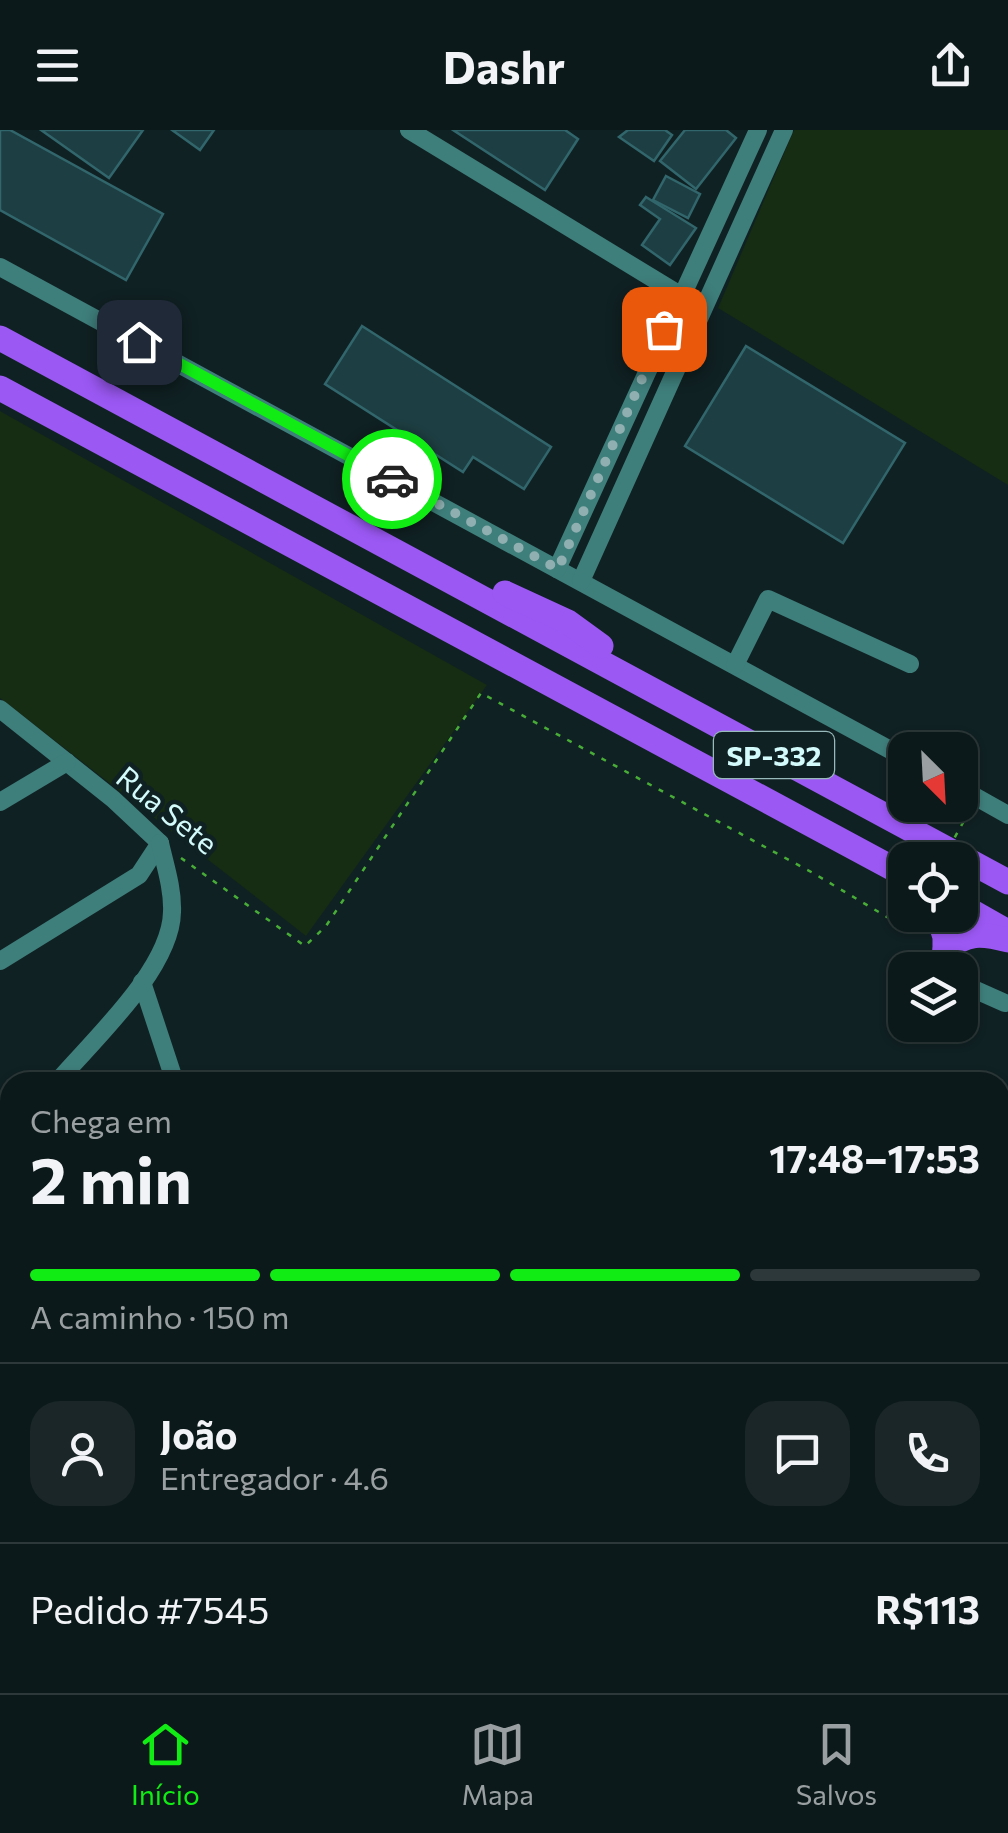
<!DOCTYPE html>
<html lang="pt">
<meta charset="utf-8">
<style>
:root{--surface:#0c191a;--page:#1a2627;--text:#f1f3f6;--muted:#9aa0a2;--line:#2c3839;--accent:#11ec14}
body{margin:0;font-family:Commissioner,sans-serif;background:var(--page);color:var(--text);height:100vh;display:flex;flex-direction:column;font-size:38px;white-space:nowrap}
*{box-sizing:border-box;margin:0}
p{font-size:32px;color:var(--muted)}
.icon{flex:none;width:55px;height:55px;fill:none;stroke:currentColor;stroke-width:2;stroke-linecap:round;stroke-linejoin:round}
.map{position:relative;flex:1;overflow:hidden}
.side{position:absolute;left:0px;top:942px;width:1010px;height:622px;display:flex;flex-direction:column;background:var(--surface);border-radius:30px 30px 0 0;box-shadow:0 2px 8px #0004,0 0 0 2px var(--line)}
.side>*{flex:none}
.needle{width:65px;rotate:156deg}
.buttons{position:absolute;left:888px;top:602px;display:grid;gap:20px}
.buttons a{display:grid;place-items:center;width:90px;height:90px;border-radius:20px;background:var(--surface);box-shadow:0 2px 8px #0004,0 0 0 2px var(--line);font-size:50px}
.pin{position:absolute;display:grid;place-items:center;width:85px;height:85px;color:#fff;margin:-42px;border-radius:20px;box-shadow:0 5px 15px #0006}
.courier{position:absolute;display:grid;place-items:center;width:100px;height:100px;margin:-50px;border:8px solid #11ec14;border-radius:50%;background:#fff;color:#222;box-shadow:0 2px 12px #0007}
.overview em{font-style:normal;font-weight:700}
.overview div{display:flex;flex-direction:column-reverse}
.overview{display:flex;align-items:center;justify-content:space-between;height:170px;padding:0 30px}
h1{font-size:65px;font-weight:700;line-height:75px}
.bar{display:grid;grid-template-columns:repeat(4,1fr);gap:15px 10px;align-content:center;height:120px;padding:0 30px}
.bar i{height:12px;border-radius:8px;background:var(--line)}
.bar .current{background:var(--accent)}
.bar p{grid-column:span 4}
.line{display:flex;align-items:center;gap:25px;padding:0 30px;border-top:2px solid var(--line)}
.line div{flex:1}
.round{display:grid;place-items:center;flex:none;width:105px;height:105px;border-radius:30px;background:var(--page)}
header{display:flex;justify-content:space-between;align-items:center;height:130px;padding:0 30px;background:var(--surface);font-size:45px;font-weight:700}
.menu{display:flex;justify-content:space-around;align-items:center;height:140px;border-top:2px solid var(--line);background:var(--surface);font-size:28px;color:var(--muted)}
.menu a{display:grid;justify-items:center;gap:5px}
.menu .current{color:var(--accent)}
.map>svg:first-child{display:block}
.green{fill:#162c13}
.building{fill:#1d3e42;stroke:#31666c;stroke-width:2.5}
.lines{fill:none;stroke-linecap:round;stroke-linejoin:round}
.path{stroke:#48ad37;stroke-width:2.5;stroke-dasharray:5 8;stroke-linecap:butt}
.minor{stroke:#3e7e7b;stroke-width:18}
.major{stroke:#63a6f4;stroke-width:22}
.highway{stroke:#9b58f3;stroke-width:25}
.path-bridge{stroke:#48ad37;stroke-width:2.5;stroke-dasharray:5 8;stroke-linecap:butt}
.done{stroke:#8fafb0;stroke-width:10;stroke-dasharray:0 18}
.route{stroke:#11ec14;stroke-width:12}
.labels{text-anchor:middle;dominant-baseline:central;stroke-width:9;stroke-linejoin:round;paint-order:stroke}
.shield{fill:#102123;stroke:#99babb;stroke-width:2.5}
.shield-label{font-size:28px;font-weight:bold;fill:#d4fbfc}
.street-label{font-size:30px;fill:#d4fbfc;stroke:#102123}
</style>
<header><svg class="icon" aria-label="menu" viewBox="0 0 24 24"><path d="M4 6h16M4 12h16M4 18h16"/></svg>Dashr<svg class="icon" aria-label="share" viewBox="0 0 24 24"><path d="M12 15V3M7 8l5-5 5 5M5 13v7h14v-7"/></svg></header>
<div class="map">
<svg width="1008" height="1563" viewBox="0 0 1008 1563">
<rect width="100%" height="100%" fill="#102123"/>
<!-- green -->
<g class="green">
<path d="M 794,0 L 1008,0 L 1008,355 L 718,178 Z"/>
<path d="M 0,281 L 487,555 L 306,806 L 0,568 Z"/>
<path d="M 0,1432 L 10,1432 L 10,1553 L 0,1555 Z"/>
</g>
<!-- building -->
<g class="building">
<path d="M 0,0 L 10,0 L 163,84 L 126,150 L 0,80 Z"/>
<path d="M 41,0 L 143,0 L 109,48 Z"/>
<path d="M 172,0 L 214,0 L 200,20 Z"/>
<path d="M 453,0 L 565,0 L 578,9 L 545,60 Z"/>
<path d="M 628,0 L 665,0 L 672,5 L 654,31 L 619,7 Z"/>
<path d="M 685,0 L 726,0 L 736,8 L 696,59 L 660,31 Z"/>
<path d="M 666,46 L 700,64 L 688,88 L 653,70 Z"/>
<path d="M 646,67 L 696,98 L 670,135 L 642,115 L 660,89 L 640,75 Z"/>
<path d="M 362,196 L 551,317 L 524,359 L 473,327 L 463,342 L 325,254 Z"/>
<path d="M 746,216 L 905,313 L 843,413 L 685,316 Z"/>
</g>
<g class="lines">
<!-- path -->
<path class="path" d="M 181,728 L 305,816 L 326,796 L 481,563 L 813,743 L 904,797 L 910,785"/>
<!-- minor -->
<g class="minor">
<path d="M 409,0 L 680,165 L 704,176"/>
<path d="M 0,137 L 905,628"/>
<path d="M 557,439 L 758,0"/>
<path d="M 581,451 L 784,0"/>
<path d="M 735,535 L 768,469 L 910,534"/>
<path d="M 0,579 L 113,669 L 160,713"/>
<path d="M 960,658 L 1008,685"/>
<path d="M 0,672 L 67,632"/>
<path d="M 0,831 L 139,745 L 160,713"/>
<path d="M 944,840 L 942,826 L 945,820"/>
<path d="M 142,852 L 175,952"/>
<path d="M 960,853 L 1005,873"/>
<path d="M 57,952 C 93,910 171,839 172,782 C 173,759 165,735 160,713"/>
<path d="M 0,1009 L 10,999"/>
<path d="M 0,1158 L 10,1155"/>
<path d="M 0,1238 L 10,1270"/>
<path d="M 0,1343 L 10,1351"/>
<path d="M 1000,1343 L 1008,1342"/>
<path d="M 0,1431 L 10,1430"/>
<path d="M 137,1555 L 138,1563"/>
<path d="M 742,1555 L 743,1563"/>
</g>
<!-- major -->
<g class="major">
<path d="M 1000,1422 L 1008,1421"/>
<path d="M 22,1563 L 56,1555"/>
</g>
<!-- highway -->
<g class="highway">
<path d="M 0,208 L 1008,752"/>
<path d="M 0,258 L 905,745"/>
<path d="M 505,463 L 568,492 L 601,516"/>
<path d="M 960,775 L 1008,802"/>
<path d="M 938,785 L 945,807 L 945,820"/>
<path d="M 945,820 C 967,802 981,803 1008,810"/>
</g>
<!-- path-bridge -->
<path class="path-bridge" d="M 942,730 L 969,682"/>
</g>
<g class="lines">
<!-- done -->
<path class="done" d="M 392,349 L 558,439 L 664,199"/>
<!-- route -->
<path class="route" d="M 139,212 L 392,349"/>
</g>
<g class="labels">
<!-- shield labels -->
<rect class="shield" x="714" y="602" width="120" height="46" rx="8"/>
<g class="shield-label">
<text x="774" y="625">SP-332</text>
</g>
<!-- street labels -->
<g class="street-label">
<text transform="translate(168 679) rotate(39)">Rua Sete</text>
</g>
</g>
</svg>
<div class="buttons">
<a><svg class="needle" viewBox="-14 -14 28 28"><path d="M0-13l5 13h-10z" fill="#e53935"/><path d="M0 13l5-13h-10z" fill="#9aa0a2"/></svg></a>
<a><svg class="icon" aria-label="locate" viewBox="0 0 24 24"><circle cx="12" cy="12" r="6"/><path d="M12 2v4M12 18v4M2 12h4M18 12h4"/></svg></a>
<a><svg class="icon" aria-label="layers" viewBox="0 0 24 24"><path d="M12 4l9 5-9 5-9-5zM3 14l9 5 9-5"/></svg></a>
</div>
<div class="pin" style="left:664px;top:199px;background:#ea580c"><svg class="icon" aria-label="bag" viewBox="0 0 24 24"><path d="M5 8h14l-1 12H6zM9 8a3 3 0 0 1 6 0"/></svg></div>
<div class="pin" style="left:139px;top:212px;background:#1f2937"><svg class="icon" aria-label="home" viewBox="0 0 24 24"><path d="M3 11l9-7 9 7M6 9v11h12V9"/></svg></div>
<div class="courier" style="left:392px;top:349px"><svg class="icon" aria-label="car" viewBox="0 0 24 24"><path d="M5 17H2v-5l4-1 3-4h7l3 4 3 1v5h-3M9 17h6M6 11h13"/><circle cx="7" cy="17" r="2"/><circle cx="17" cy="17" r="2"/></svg></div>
<section class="side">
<div class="overview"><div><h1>2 min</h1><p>Chega em</p></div><em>17:48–17:53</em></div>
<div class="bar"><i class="current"></i><i class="current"></i><i class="current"></i><i></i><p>A caminho · 150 m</p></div>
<div class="line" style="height:180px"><a class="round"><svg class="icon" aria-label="person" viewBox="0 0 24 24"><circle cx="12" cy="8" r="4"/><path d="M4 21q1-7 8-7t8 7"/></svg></a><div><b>João</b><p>Entregador · 4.6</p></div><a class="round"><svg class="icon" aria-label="chat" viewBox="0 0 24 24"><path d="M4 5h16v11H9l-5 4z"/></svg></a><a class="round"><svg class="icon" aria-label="phone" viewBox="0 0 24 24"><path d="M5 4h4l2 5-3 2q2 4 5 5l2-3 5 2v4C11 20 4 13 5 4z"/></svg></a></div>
<div class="line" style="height:130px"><div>Pedido #7545</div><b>R$113</b></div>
</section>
</div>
<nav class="menu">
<a class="current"><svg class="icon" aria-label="home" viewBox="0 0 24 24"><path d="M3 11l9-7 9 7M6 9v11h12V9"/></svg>Início</a>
<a><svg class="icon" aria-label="map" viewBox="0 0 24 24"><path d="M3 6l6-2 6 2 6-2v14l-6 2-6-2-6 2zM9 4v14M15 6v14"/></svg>Mapa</a>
<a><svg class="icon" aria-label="saved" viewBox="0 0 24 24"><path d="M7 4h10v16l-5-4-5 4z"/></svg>Salvos</a>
</nav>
